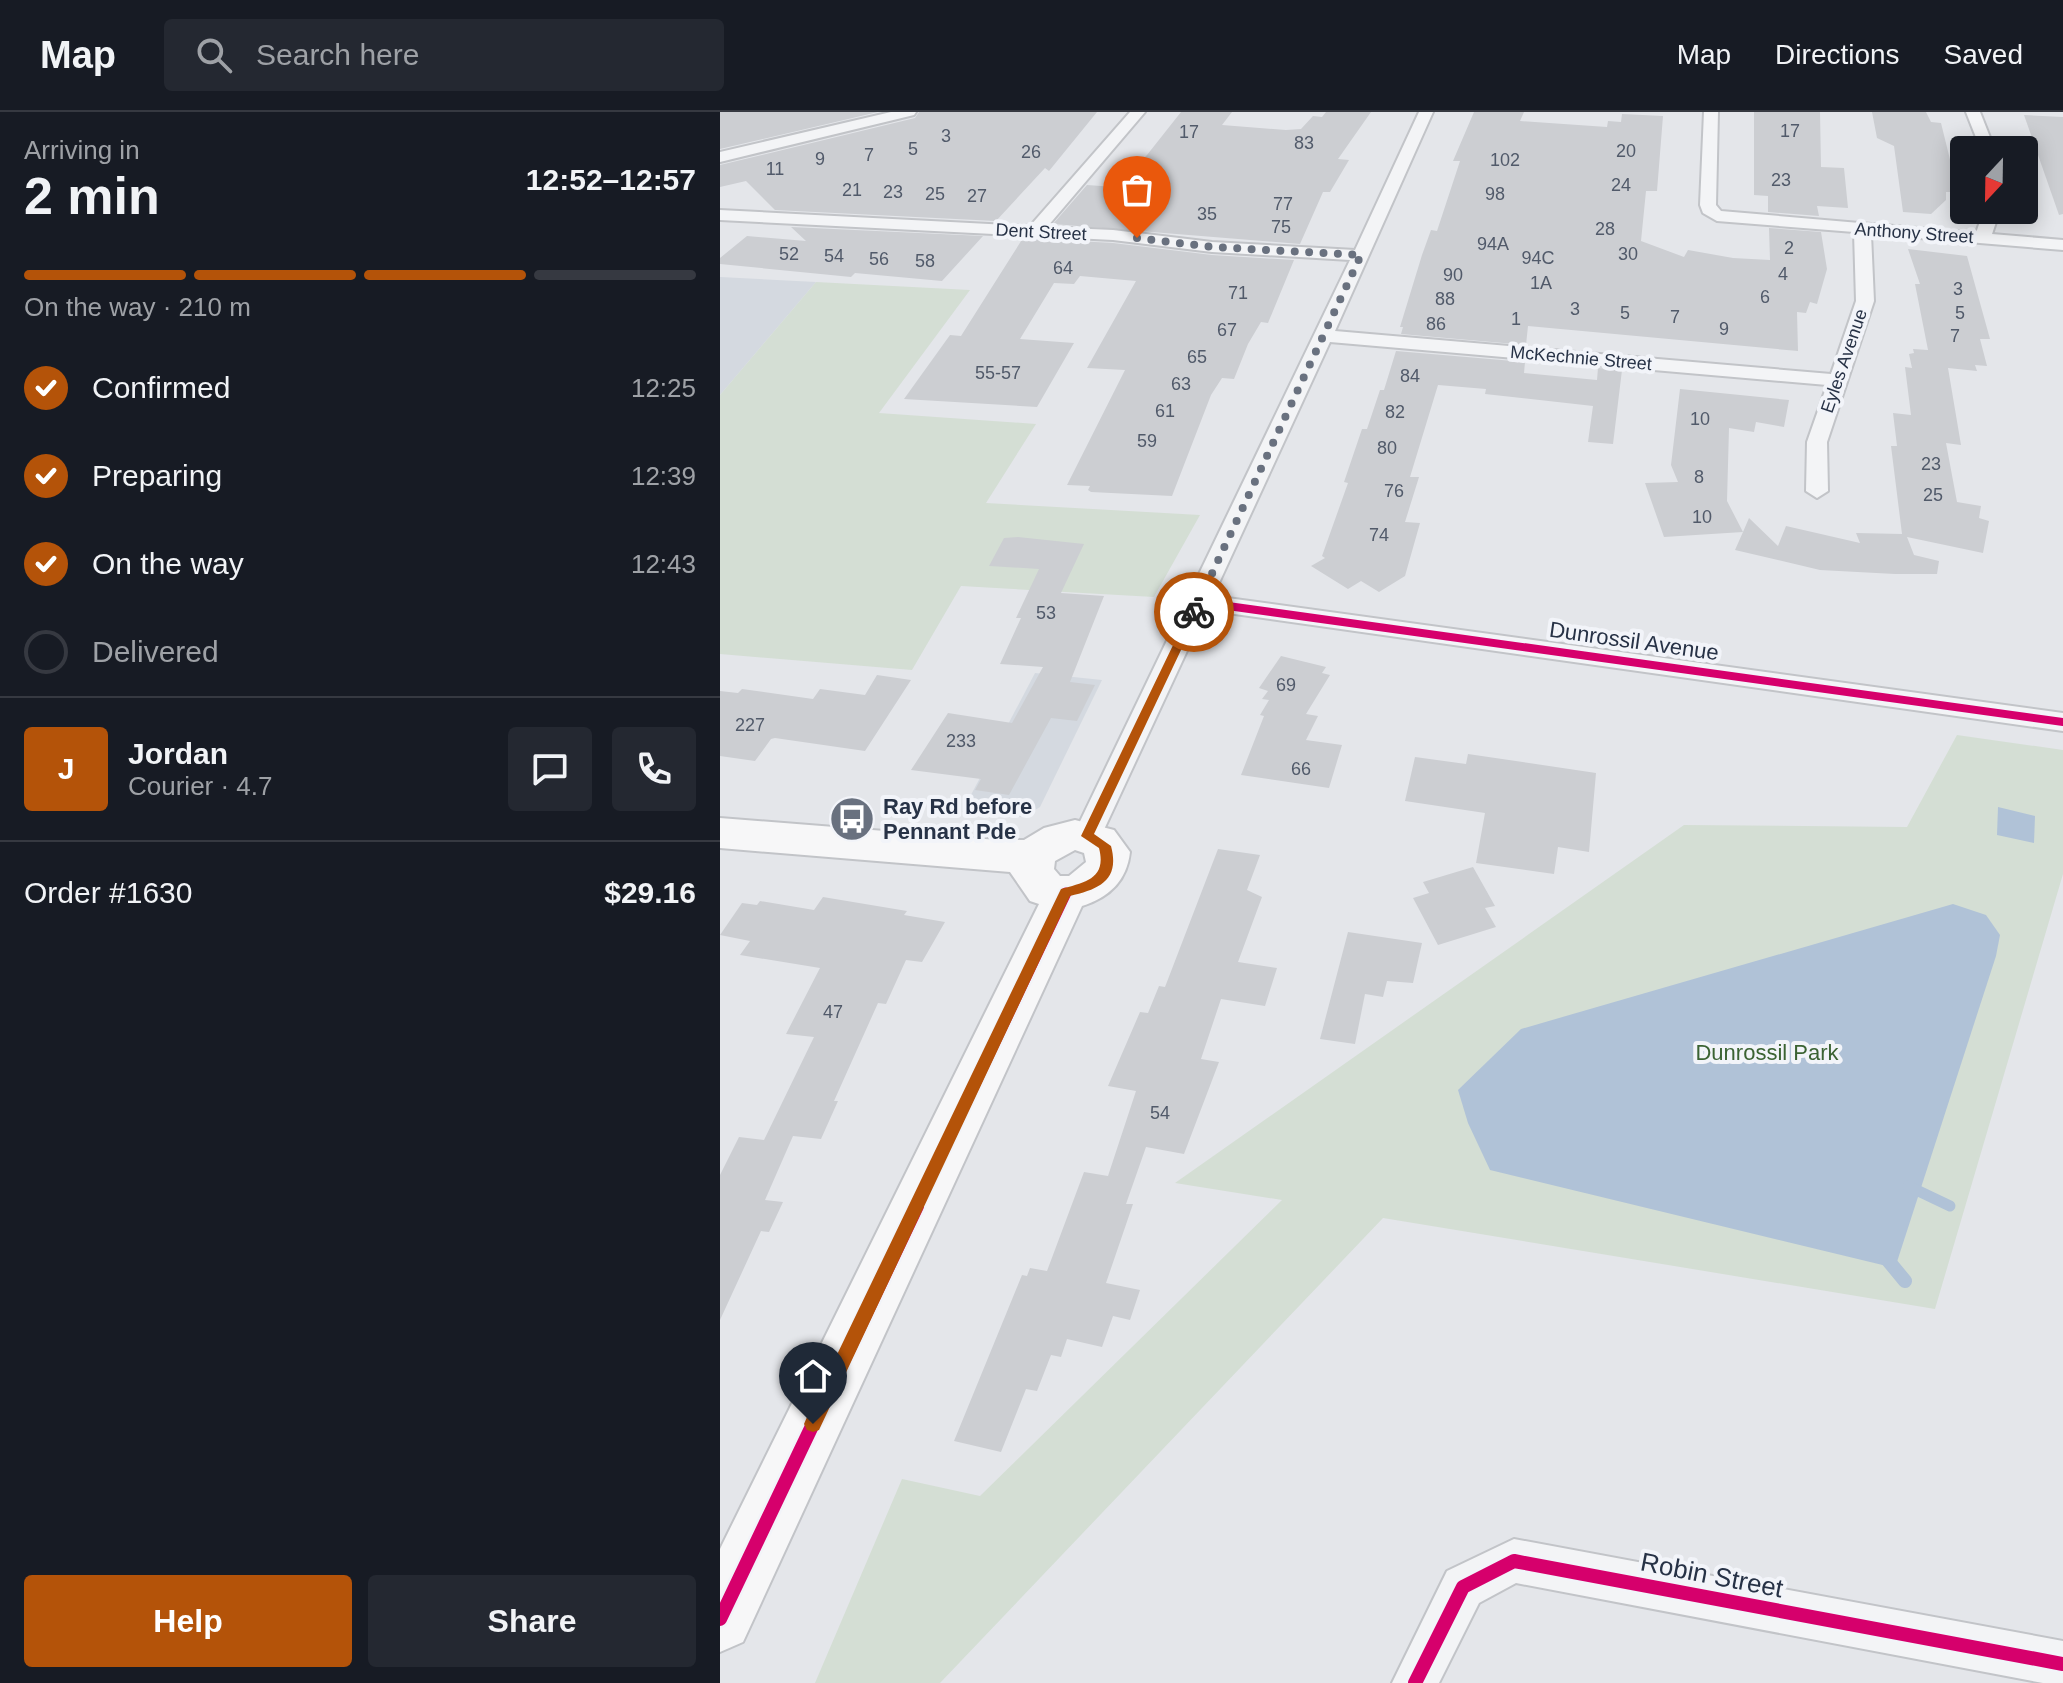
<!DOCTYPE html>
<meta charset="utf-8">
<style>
:root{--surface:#171b24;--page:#242831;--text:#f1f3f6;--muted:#9ea1a6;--line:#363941;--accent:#b45309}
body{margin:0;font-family:Arial,sans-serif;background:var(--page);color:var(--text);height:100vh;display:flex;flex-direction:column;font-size:30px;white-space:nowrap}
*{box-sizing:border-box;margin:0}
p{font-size:26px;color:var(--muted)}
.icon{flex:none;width:44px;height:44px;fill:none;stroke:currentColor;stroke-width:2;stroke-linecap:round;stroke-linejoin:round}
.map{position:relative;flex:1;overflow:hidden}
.details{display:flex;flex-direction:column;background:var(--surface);width:720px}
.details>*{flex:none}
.needle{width:52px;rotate:202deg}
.buttons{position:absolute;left:1230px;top:24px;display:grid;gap:16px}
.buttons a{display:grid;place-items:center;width:88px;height:88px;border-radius:8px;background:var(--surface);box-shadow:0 4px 20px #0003;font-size:40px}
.pin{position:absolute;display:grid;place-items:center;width:68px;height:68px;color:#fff;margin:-82px -34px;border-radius:50% 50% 50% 0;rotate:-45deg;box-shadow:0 0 8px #0007}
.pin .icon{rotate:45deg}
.courier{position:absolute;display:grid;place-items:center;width:80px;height:80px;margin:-40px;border:6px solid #b45309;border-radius:50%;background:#fff;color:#222;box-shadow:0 2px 10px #0007}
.head em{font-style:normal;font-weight:600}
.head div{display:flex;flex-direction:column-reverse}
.head{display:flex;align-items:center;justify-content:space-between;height:136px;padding:0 24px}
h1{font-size:52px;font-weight:600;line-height:60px}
.bar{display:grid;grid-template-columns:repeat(4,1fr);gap:12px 8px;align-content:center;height:96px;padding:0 24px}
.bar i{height:10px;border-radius:6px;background:var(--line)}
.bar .selected{background:var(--accent)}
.bar p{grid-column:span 4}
.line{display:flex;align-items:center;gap:20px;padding:0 24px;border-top:2px solid var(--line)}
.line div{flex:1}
.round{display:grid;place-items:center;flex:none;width:84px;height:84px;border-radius:8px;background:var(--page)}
ol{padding:0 24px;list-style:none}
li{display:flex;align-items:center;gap:24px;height:88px}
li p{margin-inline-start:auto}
li .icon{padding:8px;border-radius:50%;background:var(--accent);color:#fff;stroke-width:4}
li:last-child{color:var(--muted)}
li i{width:44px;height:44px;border:4px solid var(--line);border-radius:50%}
.primary-button{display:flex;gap:16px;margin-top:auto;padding:16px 24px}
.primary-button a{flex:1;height:92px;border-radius:8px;background:var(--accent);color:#fff;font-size:32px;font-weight:600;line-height:92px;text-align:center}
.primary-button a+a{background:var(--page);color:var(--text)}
header{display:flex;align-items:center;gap:48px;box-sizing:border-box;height:112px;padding:0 40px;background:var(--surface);border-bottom:2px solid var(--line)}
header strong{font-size:38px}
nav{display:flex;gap:44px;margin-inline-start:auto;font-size:28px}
.search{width:560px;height:72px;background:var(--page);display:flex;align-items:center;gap:20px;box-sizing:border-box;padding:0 28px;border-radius:8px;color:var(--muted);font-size:30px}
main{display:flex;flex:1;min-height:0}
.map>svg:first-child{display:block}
.built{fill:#d4d9e0}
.green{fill:#d4ded4}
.water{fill:#b0c2d7}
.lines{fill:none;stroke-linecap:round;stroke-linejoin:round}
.stream-far1{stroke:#b0c2d7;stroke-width:11}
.stream{stroke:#b0c2d7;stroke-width:14}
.building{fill:#ccced2}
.street-casing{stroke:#c2c4c8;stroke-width:4}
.secondary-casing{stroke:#c2c4c8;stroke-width:4}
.street{fill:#f3f4f6;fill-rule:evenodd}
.secondary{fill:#f7f7f8;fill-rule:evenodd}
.cycleway-far2-casing{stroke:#f2f4f9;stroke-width:12}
.cycleway-far1-casing{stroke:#f2f4f9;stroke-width:16}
.cycleway-casing{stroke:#f2f4f9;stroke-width:19}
.cycleway-far2{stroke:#d6006c;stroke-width:8}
.cycleway-far1{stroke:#d6006c;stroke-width:11}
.cycleway{stroke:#d6006c;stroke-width:14}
.route{fill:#b45309}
.done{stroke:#69717f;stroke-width:8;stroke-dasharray:0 14.4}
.labels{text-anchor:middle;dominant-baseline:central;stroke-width:8;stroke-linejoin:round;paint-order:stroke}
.number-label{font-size:18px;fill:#515a6a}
.far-street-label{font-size:18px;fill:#273246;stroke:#f2f4f9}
.street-label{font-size:22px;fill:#273246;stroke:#f2f4f9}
.poi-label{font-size:22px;font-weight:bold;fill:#273246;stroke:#f2f4f9;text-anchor:start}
.park-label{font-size:22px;fill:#3b6333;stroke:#f2f4f9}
.near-street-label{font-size:26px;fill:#273246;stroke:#f2f4f9}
</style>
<header>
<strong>Map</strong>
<div class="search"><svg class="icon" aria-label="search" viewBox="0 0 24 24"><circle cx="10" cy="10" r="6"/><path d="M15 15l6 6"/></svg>Search here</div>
<nav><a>Map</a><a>Directions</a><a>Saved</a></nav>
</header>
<main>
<section class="details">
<div class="head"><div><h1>2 min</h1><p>Arriving in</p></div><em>12:52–12:57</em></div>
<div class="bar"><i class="selected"></i><i class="selected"></i><i class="selected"></i><i></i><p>On the way · 210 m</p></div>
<ol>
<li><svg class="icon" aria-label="check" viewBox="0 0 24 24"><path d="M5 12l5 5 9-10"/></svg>Confirmed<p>12:25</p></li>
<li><svg class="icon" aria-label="check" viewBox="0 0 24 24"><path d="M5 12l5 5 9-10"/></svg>Preparing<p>12:39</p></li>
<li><svg class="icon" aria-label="check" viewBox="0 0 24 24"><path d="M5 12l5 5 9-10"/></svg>On the way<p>12:43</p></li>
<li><i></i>Delivered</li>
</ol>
<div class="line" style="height:144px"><b class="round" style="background:var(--accent);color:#fff">J</b><div><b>Jordan</b><p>Courier · 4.7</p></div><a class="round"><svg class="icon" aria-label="chat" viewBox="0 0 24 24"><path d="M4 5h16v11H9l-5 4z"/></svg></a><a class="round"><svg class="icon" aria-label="phone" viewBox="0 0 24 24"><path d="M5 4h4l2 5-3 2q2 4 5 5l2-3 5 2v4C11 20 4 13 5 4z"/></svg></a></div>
<div class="line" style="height:104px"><div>Order #1630</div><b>$29.16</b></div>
<div class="primary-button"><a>Help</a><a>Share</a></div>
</section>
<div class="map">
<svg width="1343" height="1571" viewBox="0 0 1343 1571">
<rect width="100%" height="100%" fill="#e4e6ea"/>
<!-- built -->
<g class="built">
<path d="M 0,165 L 96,170 L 0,283 Z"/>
<path d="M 315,561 L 382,568 L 320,695 L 303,705 L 242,700 Z"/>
</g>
<!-- green -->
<g class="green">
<path d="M 96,170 L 250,178 L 159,301 L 316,312 L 266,391 L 480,403 L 434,485 L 241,474 L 192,558 L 0,542 L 0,283 Z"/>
<path d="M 1237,623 L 1343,638 L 1343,762 L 1215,1197 L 663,1106 L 220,1571 L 95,1571 L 182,1367 L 260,1384 L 562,1088 L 455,1071 L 964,713 L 1187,715 Z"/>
</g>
<!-- water -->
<g class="water">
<path d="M 1278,695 L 1315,704 L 1314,731 L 1277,723 Z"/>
<path d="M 1233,792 L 1266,803 L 1280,823 L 1276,844 L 1175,1156 L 770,1058 L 748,1011 L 738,978 L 801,917 Z"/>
</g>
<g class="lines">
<!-- stream-far1 -->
<path class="stream-far1" d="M 1188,1074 L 1230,1094"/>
<!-- stream -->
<path class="stream" d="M 1166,1146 L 1185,1169"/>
</g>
<!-- building -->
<g class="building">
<path d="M 0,0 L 158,0 L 0,37 Z"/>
<path d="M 199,0 L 377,0 L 329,59 L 325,56 L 276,109 L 55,98 L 26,69 L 0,75 L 0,53 L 195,6 Z"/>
<path d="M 461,0 L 512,0 L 502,13 L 566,18 L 581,17 L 593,4 L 602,5 L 606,0 L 651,0 L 618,47 L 629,48 L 610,80 L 603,80 L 580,132 L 333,112 L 367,73 L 395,75 L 427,43 Z"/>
<path d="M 754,0 L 804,0 L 800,9 L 887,15 L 888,9 L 901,10 L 902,2 L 943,4 L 937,79 L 926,79 L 921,129 L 964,145 L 968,138 L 1013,146 L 1050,148 L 1049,116 L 1101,120 L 1107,157 L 1097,192 L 1090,190 L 1086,201 L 1077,200 L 1078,239 L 808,214 L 806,233 L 681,222 L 683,215 L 680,215 L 702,143 L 711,118 L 717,119 L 740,49 L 733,49 Z"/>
<path d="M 1034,0 L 1100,0 L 1101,55 L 1124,56 L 1128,96 L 1097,94 L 1099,104 L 1048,100 L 1048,84 L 1034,83 Z"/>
<path d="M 1152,0 L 1206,0 L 1211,10 L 1221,11 L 1238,80 L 1226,80 L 1226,88 L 1211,102 L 1183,100 L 1174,34 L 1157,26 Z"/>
<path d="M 1304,3 L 1343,5 L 1343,102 L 1339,103 Z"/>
<path d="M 71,115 L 263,124 L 222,169 L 135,161 L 131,165 L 0,152 L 0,146 L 27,124 L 86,129 Z"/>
<path d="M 303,126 L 393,131 L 492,143 L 574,148 L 548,211 L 541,210 L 528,232 L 514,267 L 502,266 L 491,283 L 452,384 L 371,380 L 368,378 L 370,374 L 347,373 L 405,258 L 367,256 L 416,169 L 360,164 L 354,172 L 334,171 L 300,227 L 354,231 L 317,295 L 184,287 L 230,223 L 241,224 Z"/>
<path d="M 1188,137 L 1247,144 L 1270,227 L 1260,227 L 1267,254 L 1255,253 L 1257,259 L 1228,256 L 1241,333 L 1226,331 L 1237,390 L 1261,394 L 1259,406 L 1269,409 L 1263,441 L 1187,425 L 1194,443 L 1219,449 L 1217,462 L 1175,462 L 1100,458 L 1015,438 L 1023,420 L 944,425 L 925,371 L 958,370 L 951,353 L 960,277 L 1069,288 L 1064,315 L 1036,310 L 1034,320 L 1009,316 L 1007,389 L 1023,420 L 1029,406 L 1058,434 L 1066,414 L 1140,431 L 1136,421 L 1182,422 L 1171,334 L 1177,334 L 1173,301 L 1191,303 L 1185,255 L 1192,256 L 1189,242 L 1194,241 L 1193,237 L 1208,238 L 1195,172 L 1200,172 Z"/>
<path d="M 676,239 L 805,250 L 804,261 L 877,268 L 878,256 L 902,258 L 893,332 L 868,330 L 873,294 L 765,282 L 766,277 L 718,273 L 690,365 L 699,365 L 685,410 L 700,411 L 685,464 L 659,480 L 641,469 L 628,477 L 591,454 L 605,446 L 602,444 L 628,371 L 624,370 L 642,317 L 647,317 L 660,278 L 664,278 Z"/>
<path d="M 298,425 L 364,432 L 341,481 L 384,484 L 350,570 L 375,573 L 357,609 L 331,606 L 289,683 L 255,678 L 261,667 L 191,658 L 228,601 L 292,611 L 323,555 L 280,552 L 301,506 L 296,506 L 319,457 L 269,454 L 284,426 Z"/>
<path d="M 561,544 L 606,555 L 602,561 L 610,563 L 586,602 L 598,604 L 586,628 L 622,633 L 609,676 L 521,663 L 544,604 L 540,603 L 549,588 L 542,587 L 548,579 L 539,576 Z"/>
<path d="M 157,563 L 191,568 L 145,639 L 55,626 L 51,627 L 35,649 L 0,644 L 0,579 L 18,581 L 22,577 L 93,587 L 100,577 L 145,583 Z"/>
<path d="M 748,642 L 876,661 L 869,740 L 838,735 L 834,762 L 756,751 L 765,701 L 685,689 L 695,645 L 746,652 Z"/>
<path d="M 498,737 L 540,743 L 527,778 L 542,785 L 518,850 L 557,856 L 545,894 L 501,887 L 481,947 L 499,950 L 464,1042 L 426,1035 L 406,1092 L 413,1092 L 386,1171 L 420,1178 L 410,1208 L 393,1204 L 382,1235 L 347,1227 L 341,1245 L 331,1243 L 317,1279 L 306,1277 L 281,1340 L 234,1329 L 302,1163 L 307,1164 L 310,1156 L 327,1159 L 364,1060 L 388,1064 L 416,979 L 388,974 L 420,900 L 428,901 L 439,874 L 445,875 Z"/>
<path d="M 753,755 L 775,794 L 765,796 L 776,815 L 718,833 L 693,786 L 709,781 L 703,770 Z"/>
<path d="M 103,785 L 187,799 L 184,803 L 225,810 L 202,850 L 186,848 L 166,892 L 158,891 L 114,989 L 118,989 L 101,1027 L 73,1024 L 45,1088 L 63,1090 L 49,1120 L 41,1119 L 0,1208 L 0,1063 L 19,1025 L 44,1028 L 94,925 L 66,922 L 100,856 L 20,843 L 30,829 L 0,823 L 22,791 L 37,793 L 40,789 L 94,798 Z"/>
<path d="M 628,820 L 702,831 L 693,871 L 667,869 L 663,885 L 645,882 L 635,932 L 600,927 Z"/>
</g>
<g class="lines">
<!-- street casing -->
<g class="street-casing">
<g id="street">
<path d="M 171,0 L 196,0 L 194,3 L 0,50 L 0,40 Z"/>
<path d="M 410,0 L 425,0 L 327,115 L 393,118 L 492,130 L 635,138 L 699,0 L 713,0 L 615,219 L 1111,262 L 1136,189 L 1134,120 L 997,109 L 983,101 L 980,93 L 984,0 L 998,0 L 996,93 L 1001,99 L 1256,121 L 1264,98 L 1280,98 L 1272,122 L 1343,128 L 1343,138 L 1151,122 L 1154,189 L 1107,330 L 1108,379 L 1097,386 L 1086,379 L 1087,330 L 1107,273 L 610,230 L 493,484 L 1343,601 L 1343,619 L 486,498 L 381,724 L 377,731 L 367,735 L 357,731 L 353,724 L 630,148 L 492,140 L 393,128 L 0,108 L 0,98 L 310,114 Z"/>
<path d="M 1246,0 L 1260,0 L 1275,38 L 1261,38 Z"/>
<path d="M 794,1427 L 1343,1529 L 1343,1571 L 1323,1571 L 796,1471 L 759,1491 L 719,1571 L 672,1571 L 727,1459 Z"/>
</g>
</g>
<!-- secondary casing -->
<g class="secondary-casing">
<path id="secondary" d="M 0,706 L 278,728 L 304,728 L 324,716 L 355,708 L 394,718 L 410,740 C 407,769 388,786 362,794 L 23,1530 L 0,1540 L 0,1437 L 319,792 L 310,789 L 290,760 L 0,736 ZM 355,738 L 364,741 L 366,750 L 349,764 L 340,764 L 334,757 L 335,749 Z"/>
</g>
<!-- street -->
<use href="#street" class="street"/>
<!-- secondary -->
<use href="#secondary" class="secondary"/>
<!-- cycleway-far2 casing -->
<g class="cycleway-far2-casing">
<path id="cycleway-far2" d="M 479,490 L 1343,610"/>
</g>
<!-- cycleway-far1 casing -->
<g class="cycleway-far1-casing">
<path id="cycleway-far1" d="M 196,1096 L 346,781"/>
</g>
<!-- cycleway casing -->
<g class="cycleway-casing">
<g id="cycleway">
<path d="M 0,1507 L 197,1094"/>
<path d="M 695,1571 L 743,1475 L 794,1449 L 1343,1552"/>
</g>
</g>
<!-- cycleway-far2 -->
<use href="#cycleway-far2" class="cycleway-far2"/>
<!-- cycleway-far1 -->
<use href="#cycleway-far1" class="cycleway-far1"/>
<!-- cycleway -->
<use href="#cycleway" class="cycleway"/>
</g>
<!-- route -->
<path class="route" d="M 474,496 L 479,500 L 374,722 L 391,734 C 400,768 380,777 350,784 L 99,1318 L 93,1320 L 87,1318 L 84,1312 L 87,1305 L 339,781 L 341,777 C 365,770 387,767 379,736 L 361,724 L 469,500 Z"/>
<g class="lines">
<!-- done -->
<path class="done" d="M 417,126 L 492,135 L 641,143 L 474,500"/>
</g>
<!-- icons -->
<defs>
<g id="bus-disc" transform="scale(2.3)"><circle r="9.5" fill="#69717f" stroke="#f2f4f9"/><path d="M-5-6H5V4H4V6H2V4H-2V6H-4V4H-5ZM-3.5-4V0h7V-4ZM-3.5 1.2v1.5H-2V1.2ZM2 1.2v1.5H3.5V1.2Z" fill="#fff"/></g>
</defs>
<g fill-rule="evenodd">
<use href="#bus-disc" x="132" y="707"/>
</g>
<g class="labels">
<!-- number labels -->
<g class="number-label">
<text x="1070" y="19">17</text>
<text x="469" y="20">17</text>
<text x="226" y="24">3</text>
<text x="584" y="31">83</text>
<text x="193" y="37">5</text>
<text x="906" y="39">20</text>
<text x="311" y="40">26</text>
<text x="149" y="43">7</text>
<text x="100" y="47">9</text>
<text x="785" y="48">102</text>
<text x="55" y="57">11</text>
<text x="1061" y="68">23</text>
<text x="901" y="73">24</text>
<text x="132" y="78">21</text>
<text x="173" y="80">23</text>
<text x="215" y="82">25</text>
<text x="775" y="82">98</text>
<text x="257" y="84">27</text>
<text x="563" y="92">77</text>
<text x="487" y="102">35</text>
<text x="561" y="115">75</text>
<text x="885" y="117">28</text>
<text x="773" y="132">94A</text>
<text x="1069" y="136">2</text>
<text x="69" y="142">52</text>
<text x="908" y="142">30</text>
<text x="114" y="144">54</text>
<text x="818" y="146">94C</text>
<text x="159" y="147">56</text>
<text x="205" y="149">58</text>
<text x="343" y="156">64</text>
<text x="1063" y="162">4</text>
<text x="733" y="163">90</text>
<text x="821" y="171">1A</text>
<text x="1238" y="177">3</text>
<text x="518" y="181">71</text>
<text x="1045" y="185">6</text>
<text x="725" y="187">88</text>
<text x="855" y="197">3</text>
<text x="905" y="201">5</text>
<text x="1240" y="201">5</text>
<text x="955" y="205">7</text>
<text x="796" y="207">1</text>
<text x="716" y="212">86</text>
<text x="1004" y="217">9</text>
<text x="507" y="218">67</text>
<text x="1235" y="224">7</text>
<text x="477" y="245">65</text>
<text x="278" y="261">55-57</text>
<text x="690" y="264">84</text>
<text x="461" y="272">63</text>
<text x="445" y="299">61</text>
<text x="675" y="300">82</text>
<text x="980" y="307">10</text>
<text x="427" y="329">59</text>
<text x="667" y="336">80</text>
<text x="1211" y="352">23</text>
<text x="979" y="365">8</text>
<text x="674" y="379">76</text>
<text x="1213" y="383">25</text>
<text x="982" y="405">10</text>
<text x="659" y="423">74</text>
<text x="326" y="501">53</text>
<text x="566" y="573">69</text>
<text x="30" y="613">227</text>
<text x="241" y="629">233</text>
<text x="581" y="657">66</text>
<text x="113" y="900">47</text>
<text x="440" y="1001">54</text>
</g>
<!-- far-street labels -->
<g class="far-street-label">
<text transform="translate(321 120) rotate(3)">Dent Street</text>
<text transform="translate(1194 121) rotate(4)">Anthony Street</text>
<text transform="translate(861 246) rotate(5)">McKechnie Street</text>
<text transform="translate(1124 249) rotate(-71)">Eyles Avenue</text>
</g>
<!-- street labels -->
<g class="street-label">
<text transform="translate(914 529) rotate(8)">Dunrossil Avenue</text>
</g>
<!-- poi labels -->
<g class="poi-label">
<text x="163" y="694">Ray Rd before<tspan x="163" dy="25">Pennant Pde</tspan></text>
</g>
<!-- park labels -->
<g class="park-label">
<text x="1047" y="940">Dunrossil Park</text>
</g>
<!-- near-street labels -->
<g class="near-street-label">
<text transform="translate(992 1463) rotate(11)">Robin Street</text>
</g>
</g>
</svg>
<div class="buttons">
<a><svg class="needle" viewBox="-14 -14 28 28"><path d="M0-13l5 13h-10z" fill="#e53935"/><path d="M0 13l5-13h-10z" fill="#9ea1a6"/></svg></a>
</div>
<div class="pin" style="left:417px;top:126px;background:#ea580c"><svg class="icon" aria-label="bag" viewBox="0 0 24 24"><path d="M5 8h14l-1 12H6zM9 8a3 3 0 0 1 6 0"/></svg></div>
<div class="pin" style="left:93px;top:1312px;background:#1f2937"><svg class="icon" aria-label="home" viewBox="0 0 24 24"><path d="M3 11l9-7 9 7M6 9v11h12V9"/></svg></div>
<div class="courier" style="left:474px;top:500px"><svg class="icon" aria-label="bike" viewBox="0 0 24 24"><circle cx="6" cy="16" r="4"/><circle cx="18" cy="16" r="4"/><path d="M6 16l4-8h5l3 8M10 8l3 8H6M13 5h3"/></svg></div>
</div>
</main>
